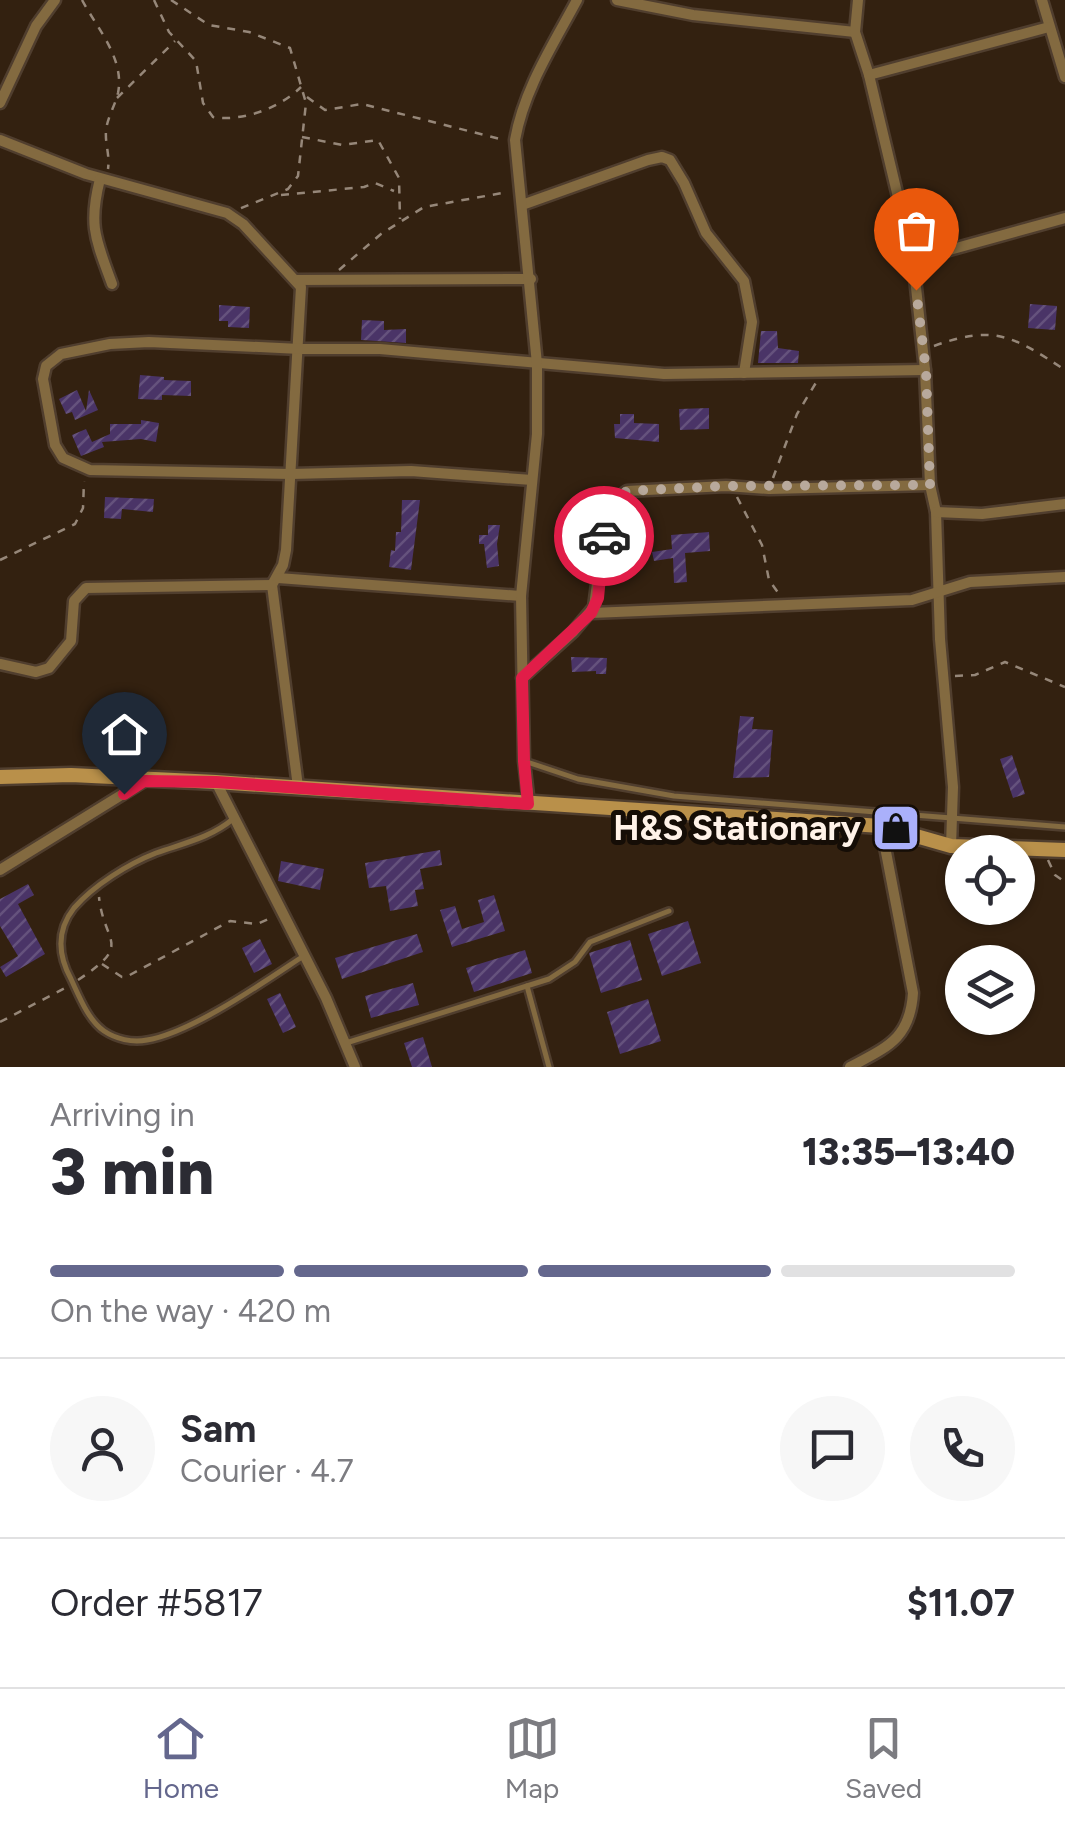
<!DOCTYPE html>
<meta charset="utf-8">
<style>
:root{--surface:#fff;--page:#f7f7f7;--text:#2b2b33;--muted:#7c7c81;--line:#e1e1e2;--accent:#64678d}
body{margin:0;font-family:Figtree,sans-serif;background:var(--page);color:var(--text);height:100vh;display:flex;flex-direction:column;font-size:38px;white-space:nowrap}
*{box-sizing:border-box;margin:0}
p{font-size:32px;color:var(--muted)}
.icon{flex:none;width:55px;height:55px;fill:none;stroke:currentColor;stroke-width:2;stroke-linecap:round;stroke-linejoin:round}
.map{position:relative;height:1067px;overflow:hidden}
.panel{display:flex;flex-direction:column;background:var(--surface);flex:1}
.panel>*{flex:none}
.controls{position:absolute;left:945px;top:835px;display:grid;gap:20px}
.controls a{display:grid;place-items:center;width:90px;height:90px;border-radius:50%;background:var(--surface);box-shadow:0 2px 8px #0004;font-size:50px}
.pin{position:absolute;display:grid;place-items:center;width:85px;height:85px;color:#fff;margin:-102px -42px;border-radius:50% 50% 50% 0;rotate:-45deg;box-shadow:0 0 10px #0007}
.pin .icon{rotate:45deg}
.courier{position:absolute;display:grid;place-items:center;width:100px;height:100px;margin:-50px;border:8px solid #e11d48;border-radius:50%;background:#fff;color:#222;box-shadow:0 2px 12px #0007}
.head em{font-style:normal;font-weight:800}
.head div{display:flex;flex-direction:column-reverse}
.head{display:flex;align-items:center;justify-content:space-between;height:170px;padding:0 50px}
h1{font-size:65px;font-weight:800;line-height:75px}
.bar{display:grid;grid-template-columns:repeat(4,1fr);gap:15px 10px;align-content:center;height:120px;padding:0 50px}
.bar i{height:12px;border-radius:8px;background:var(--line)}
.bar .on{background:var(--accent)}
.bar p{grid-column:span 4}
.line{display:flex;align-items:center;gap:25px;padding:0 50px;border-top:2px solid var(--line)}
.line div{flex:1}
.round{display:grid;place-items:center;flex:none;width:105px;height:105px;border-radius:52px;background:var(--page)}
.tab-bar{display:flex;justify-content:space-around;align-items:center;height:140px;border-top:2px solid var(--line);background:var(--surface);font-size:28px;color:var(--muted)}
.tab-bar a{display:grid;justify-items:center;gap:5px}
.tab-bar .on{color:var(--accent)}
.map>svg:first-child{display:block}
.building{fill:url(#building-hatch)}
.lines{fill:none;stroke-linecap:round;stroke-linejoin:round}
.lane-casing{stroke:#503e2e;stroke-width:10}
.street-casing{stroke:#503e2e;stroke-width:15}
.secondary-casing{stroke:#503e2e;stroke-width:19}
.path{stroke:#968779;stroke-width:2.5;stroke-dasharray:8 8;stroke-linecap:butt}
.lane{stroke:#836a40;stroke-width:5}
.street{stroke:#836a40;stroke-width:10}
.secondary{stroke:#b9904a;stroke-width:14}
.done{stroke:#b8a99c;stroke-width:10;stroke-dasharray:0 18}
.route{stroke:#e11d48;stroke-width:12}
.labels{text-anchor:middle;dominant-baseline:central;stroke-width:10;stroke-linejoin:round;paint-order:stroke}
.poi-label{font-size:35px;font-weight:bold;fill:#fff2e8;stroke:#150d06;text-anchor:end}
</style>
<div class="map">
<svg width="1065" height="1067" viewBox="0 0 1065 1067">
<defs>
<pattern id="building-hatch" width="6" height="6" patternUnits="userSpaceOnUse" patternTransform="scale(2.5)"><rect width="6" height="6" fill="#4a3467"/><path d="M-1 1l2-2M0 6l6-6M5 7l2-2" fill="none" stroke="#65527d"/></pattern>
</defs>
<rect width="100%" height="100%" fill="#332110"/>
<!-- building -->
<g class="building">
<path d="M 1030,304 L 1057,306 L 1055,330 L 1028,328 Z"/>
<path d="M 219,305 L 250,307 L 249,328 L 228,327 L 228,321 L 219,321 Z"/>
<path d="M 362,320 L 384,321 L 384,330 L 406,329 L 406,343 L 361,340 Z"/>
<path d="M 761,331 L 777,331 L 778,348 L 799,351 L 798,363 L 758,363 Z"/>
<path d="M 140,375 L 164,377 L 164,380 L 191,381 L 191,396 L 162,395 L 162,400 L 138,399 Z"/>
<path d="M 77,390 L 86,411 L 89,390 L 98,410 L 75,420 L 72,412 L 66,414 L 59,399 Z"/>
<path d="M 709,408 L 709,429 L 680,430 L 679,409 Z"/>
<path d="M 620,414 L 634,414 L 634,423 L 659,424 L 659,442 L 615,438 L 614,424 L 620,424 Z"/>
<path d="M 141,420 L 159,423 L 156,442 L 141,439 L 102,442 L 104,447 L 81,456 L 72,435 L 86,429 L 92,442 L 110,434 L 110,424 L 141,424 Z"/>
<path d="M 105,497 L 154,499 L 153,512 L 122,509 L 121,519 L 104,518 Z"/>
<path d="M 402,500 L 420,500 L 411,570 L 389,567 L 391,550 L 395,551 L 396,532 L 401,532 Z"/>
<path d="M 488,525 L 500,525 L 497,544 L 499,566 L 487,568 L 484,544 L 479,544 L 479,535 L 488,535 Z"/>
<path d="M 709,532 L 710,551 L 685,553 L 687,582 L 674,583 L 673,558 L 654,561 L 652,552 L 672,549 L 671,535 Z"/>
<path d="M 571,657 L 607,658 L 606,674 L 596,674 L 596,671 L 572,672 Z"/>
<path d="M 740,716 L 754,717 L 752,729 L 773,730 L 769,777 L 733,778 Z"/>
<path d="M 1012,755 L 1025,794 L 1013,798 L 1000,759 Z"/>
<path d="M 440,850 L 442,865 L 420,869 L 424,889 L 415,890 L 418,906 L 390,911 L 386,886 L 369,888 L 365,863 Z"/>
<path d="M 281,861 L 324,869 L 320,890 L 278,881 Z"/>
<path d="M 28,884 L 34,895 L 18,904 L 45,954 L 6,977 L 0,967 L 18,956 L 0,926 L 0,899 Z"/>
<path d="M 494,895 L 505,931 L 452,947 L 440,910 L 455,906 L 462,929 L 484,922 L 478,900 Z"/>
<path d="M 688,921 L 701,963 L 662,976 L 648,934 Z"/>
<path d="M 417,934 L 423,952 L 342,979 L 335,958 Z"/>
<path d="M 260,939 L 272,964 L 254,973 L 242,948 Z"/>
<path d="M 630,940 L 642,980 L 601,993 L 589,953 Z"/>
<path d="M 525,950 L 532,973 L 474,992 L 466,968 Z"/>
<path d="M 413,983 L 419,1005 L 371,1018 L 365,996 Z"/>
<path d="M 280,993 L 296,1027 L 283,1033 L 267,999 Z"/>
<path d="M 648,999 L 661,1041 L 620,1054 L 607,1012 Z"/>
<path d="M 423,1037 L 432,1067 L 412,1067 L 404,1043 Z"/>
</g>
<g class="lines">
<!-- lane casing -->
<g class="lane-casing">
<g id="lane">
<path d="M 527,762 L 578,779 L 674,796 L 1065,827"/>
<path d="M 233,819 C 210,838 184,843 156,853 C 128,864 94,885 74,908 C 56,931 58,955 71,979 C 79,996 88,1020 104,1031 C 116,1039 132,1043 147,1040 C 191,1033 264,982 302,957"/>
<path d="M 527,986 L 549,1067"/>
<path d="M 346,1043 L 549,979 L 575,962 L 590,942 L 669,911"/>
</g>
</g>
<!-- street casing -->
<g class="street-casing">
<g id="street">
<path d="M 617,0 L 693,15 L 855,32"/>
<path d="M 858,0 L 855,32 L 869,75 L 913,260 L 925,370 L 930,485 L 936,512 L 940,639 L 953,787 L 951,846"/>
<path d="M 1042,0 L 1065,77"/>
<path d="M 869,75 L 1049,27"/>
<path d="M 0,103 L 36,26 L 55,0"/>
<path d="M 0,140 L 86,174 L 227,213 L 243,224 L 301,287 L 286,550 L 283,565 L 272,585 L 298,787"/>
<path d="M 100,179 C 88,226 96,240 112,284"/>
<path d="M 522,205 L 648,160 L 662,157 L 670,160 L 684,183 L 706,233 L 744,281 L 752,322 L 744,373"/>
<path d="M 913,260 L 1065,218"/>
<path d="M 297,280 L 531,279"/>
<path d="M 532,480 L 411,471 L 291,474 L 90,470 L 63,458 L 55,445 L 43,379 L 46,366 L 61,354 L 110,344 L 149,342 L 300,349 L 380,349 L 664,374 L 925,370"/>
<path d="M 936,512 L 982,514 L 1065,504"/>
<path d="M 278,578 L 521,596"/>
<path d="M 591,613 L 912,600 L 970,582 L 1065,577"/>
<path d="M 0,664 L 36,672 L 49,668 L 71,641 L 74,601 L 86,588 L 272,585"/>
<path d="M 522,678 L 573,632 L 594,607 L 607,506 L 627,491 L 726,486 L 769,489 L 930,485"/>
<path d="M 216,782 L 326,998 L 355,1067"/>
<path d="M 529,804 L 524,761 L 521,596 L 537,434 L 537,364 L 515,140 C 524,89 553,45 577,0"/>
<path d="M 0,870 L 144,781"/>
<path d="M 850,1067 C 887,1047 910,1039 913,993 L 881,826"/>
</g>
</g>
<!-- secondary casing -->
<g class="secondary-casing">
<path id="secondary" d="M 0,777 L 71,775 L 216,782 L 881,826 L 951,846 L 1065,850"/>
</g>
<!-- path -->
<g class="path">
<path d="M 82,0 C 97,28 125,59 118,93 C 115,106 107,118 106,131 C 105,144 110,155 108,169"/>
<path d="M 154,0 L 169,32 L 196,61 L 203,103 L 213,117 C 242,122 280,108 301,87"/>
<path d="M 171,0 L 209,25 L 249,32 L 290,48 L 306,103 L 298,176 L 288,189 L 239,209"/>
<path d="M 307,97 L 325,110 L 362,104 L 504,140"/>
<path d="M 117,98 L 175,41"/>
<path d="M 302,137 L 342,145 L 378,140 L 399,178 L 400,219"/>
<path d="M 281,195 L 364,187 L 375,183 L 394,191"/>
<path d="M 339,270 L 381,234 L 424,207 L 508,192"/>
<path d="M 934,346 C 994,324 1013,336 1065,370"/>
<path d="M 773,478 L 797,414 L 817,381"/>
<path d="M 737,497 L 762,545 L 769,580 L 779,594"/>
<path d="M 0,560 L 75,524 L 83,508 L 84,481"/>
<path d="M 955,676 L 975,675 L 1005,662 L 1065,687"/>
<path d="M 1048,860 L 1055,875 L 1065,882"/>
<path d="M 102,964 L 122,977 L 128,976 L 230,921 L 257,924 L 273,917"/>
<path d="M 78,980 C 134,943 104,945 99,897"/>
<path d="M 0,1022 L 67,987"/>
</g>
<!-- lane -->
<use href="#lane" class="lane"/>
<!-- street -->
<use href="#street" class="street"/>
<!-- secondary -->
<use href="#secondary" class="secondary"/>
</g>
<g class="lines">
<!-- done -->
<path class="done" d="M 604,536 L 606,506 L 627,491 L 726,486 L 930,485 L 926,370 L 916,290"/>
<!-- route -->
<path class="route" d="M 124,794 L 144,781 L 216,782 L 528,804 L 524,761 L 522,678 L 591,613 L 598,598 L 604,536"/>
</g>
<!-- icons -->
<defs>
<g id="shop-square" transform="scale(2.5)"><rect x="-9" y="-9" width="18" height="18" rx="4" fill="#aab0fb" stroke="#150d06"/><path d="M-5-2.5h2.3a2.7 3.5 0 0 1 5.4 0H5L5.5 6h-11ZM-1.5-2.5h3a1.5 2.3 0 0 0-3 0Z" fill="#111"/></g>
</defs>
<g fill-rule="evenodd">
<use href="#shop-square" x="896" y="828"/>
</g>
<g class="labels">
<!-- poi labels -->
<g class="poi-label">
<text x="861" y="828">H&amp;S Stationary</text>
</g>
</g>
</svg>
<div class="controls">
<a><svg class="icon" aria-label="locate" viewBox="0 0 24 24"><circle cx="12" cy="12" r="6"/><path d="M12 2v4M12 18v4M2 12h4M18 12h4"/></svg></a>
<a><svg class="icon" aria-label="layers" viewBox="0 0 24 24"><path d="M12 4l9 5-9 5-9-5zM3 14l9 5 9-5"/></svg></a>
</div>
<div class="pin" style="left:916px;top:290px;background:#ea580c"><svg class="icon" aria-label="bag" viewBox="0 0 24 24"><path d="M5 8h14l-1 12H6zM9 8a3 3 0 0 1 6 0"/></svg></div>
<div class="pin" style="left:124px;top:794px;background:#1f2937"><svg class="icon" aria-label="home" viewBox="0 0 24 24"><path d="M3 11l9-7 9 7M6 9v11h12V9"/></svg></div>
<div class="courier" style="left:604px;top:536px"><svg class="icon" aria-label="car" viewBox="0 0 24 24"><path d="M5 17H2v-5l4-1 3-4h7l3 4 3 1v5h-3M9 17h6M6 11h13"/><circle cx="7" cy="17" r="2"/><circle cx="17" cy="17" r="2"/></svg></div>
</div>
<section class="panel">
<div class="head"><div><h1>3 min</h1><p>Arriving in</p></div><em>13:35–13:40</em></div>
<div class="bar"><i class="on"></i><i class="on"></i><i class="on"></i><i></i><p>On the way · 420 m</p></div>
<div class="line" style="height:180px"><a class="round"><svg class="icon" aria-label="person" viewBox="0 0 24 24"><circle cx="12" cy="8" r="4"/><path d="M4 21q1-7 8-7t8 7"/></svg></a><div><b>Sam</b><p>Courier · 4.7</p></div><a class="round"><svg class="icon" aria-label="chat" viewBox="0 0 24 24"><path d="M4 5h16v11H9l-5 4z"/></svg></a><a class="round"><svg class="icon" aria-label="phone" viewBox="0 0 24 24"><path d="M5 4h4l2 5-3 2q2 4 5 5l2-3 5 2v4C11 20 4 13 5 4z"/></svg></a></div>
<div class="line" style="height:130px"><div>Order #5817</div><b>$11.07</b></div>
</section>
<nav class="tab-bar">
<a class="on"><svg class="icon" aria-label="home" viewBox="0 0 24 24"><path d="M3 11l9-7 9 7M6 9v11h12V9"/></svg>Home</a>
<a><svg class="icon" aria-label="map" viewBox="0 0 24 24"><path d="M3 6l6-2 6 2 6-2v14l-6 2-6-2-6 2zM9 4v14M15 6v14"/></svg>Map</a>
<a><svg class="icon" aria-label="saved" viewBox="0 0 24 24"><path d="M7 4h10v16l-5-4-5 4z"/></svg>Saved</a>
</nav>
